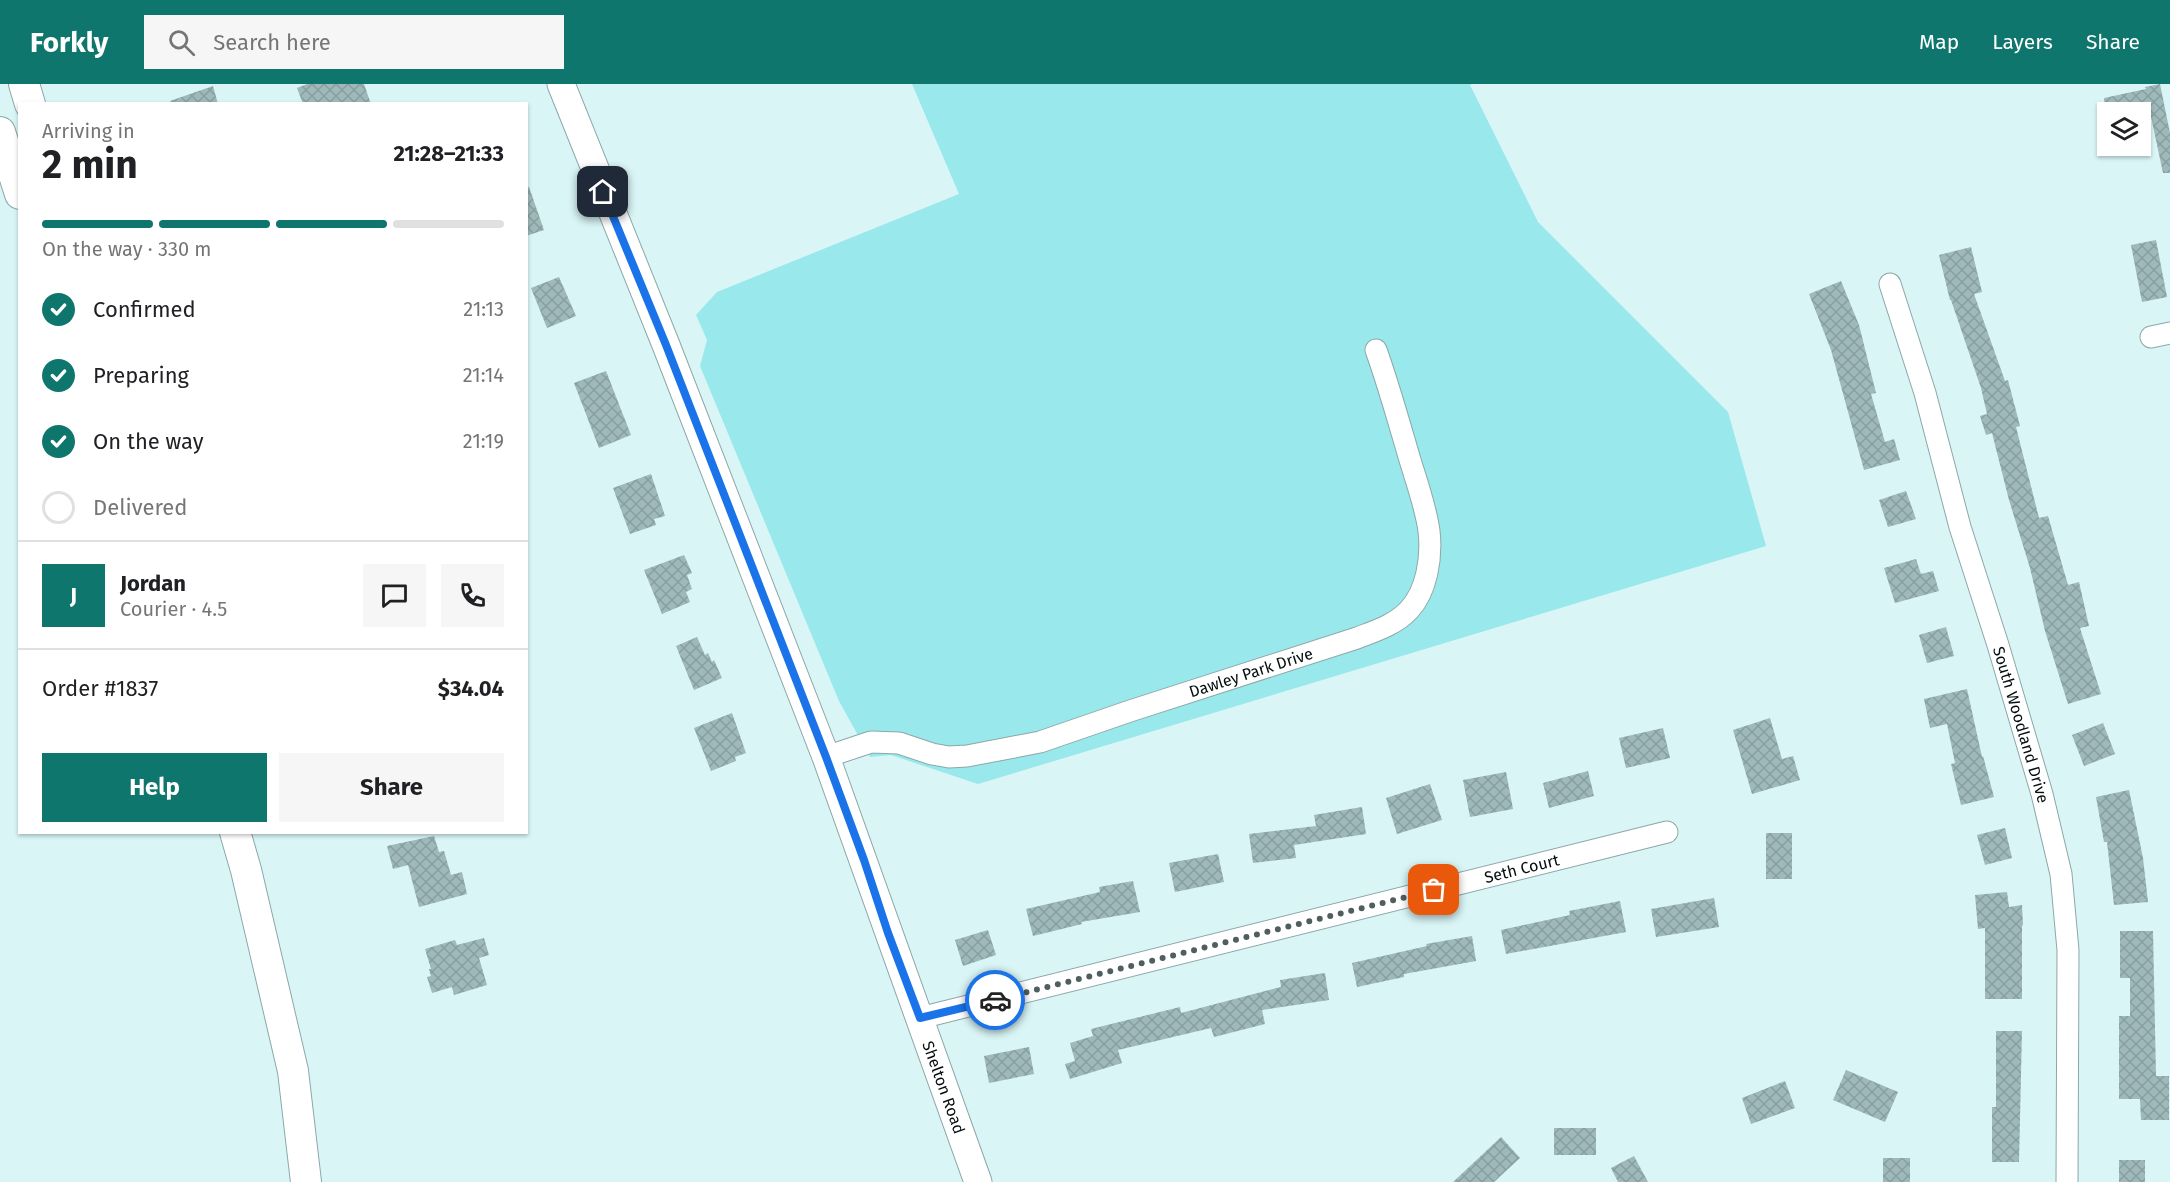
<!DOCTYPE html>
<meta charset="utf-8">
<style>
:root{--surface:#fff;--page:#f6f6f6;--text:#202124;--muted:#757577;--line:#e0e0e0;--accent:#0f766e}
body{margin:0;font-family:"Fira Sans",sans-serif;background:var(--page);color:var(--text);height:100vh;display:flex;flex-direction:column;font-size:22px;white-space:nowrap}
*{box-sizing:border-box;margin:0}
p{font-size:20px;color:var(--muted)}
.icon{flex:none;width:33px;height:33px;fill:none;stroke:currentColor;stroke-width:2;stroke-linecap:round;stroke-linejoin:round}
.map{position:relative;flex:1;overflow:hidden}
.sheet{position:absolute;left:18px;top:18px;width:510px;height:732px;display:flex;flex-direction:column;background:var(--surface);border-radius:0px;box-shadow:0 2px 4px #0004}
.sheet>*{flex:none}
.tools{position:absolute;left:2097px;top:18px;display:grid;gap:12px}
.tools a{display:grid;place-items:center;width:54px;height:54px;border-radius:0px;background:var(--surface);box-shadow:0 2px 4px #0004;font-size:30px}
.pin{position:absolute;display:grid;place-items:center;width:51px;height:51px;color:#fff;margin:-26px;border-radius:12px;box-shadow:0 3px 9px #0006}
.courier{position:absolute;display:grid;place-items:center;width:60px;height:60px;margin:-30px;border:4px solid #1a73e8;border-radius:50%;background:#fff;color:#222;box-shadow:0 2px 8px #0007}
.summary em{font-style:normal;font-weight:700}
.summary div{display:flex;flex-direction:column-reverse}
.summary{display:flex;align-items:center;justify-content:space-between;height:102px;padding:0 24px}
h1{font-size:39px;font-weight:700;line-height:45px}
.bar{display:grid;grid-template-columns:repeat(4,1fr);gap:9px 6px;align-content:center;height:72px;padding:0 24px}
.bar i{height:8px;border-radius:4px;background:var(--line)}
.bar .on{background:var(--accent)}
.bar p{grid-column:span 4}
.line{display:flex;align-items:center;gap:15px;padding:0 24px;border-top:2px solid var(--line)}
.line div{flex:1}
.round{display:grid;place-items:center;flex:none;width:63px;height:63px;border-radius:0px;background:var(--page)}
ol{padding:0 24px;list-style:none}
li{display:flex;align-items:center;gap:18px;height:66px}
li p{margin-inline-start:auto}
li .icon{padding:6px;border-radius:50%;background:var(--accent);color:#fff;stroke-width:4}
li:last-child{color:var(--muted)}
li i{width:33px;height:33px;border:3px solid var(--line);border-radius:50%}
.cta{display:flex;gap:12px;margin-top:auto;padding:12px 24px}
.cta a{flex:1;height:69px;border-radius:0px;background:var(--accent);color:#fff;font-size:24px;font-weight:700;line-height:69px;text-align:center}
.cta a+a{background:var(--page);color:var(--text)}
header{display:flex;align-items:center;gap:36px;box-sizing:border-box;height:84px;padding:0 30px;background:var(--accent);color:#fff}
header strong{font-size:28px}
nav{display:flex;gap:33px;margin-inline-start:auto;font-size:21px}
.search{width:420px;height:54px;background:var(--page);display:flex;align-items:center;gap:15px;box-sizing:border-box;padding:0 21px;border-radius:0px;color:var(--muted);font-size:22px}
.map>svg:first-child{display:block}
.green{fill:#99e8ec}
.building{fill:url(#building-cross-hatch)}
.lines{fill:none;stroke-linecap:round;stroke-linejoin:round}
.minor-casing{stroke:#8da7a8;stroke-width:23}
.tertiary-casing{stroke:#8da7a8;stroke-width:29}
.secondary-casing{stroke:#8da7a8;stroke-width:32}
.minor{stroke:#fff;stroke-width:21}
.tertiary{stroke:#fff;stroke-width:27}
.secondary{stroke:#fff;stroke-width:30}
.done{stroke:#4f5e5f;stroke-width:6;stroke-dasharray:0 10.8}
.route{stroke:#1a73e8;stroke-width:8}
.labels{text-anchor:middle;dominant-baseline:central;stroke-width:4.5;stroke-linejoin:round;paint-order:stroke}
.street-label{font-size:16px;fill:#050d0e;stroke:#d9f5f6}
</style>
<header>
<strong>Forkly</strong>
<div class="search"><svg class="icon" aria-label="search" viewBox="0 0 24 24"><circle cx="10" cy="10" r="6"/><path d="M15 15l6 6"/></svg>Search here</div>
<nav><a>Map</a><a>Layers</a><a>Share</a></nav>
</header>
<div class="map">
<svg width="2170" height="1098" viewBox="0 0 2170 1098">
<defs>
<pattern id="building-cross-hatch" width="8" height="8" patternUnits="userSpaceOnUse" patternTransform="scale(1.5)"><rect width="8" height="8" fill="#9fb9ba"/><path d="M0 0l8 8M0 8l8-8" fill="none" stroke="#879e9f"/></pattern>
</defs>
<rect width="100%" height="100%" fill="#d9f5f6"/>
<!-- green -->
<path class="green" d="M 912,0 L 1472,0 L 1470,1 L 1538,138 L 1728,328 L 1766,462 L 978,700 L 891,671 L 870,673 L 839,617 L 700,282 L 707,256 L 696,231 L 717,208 L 959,110 Z"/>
<!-- building -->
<g class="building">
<path d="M 307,0 L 364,0 L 371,20 L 303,20 L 297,4 Z"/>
<path d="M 2160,0 L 2170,49 L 2170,89 L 2163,89 L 2150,28 L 2106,28 L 2104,14 L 2146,5 L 2145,3 Z"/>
<path d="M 213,2 L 218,20 L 171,20 L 170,17 Z"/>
<path d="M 526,103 L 529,103 L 544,146 L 526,152 Z"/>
<path d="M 2156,156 L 2167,213 L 2142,218 L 2131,161 Z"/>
<path d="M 1971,163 L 1982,208 L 1974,210 L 2005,297 L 2008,296 L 2020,342 L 2016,343 L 2039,434 L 2048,432 L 2068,501 L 2079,498 L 2089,542 L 2080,544 L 2101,610 L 2068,620 L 2045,547 L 2030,484 L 2009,416 L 1992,349 L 1986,351 L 1980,332 L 1987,330 L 1981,304 L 1951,216 L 1950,216 L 1939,171 Z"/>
<path d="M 559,193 L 576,232 L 547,244 L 531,204 Z"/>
<path d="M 1841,197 L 1859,241 L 1876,309 L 1871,310 L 1885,358 L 1894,355 L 1900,376 L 1864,386 L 1831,266 L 1809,210 Z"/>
<path d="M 606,287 L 631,351 L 599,364 L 574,299 Z"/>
<path d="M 651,390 L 665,432 L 654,435 L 656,441 L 630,450 L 613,404 Z"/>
<path d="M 1906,407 L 1916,435 L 1888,443 L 1879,416 Z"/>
<path d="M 684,471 L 692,489 L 687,491 L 692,505 L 686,508 L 690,518 L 662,530 L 644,486 Z"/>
<path d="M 1916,475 L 1921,490 L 1933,487 L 1939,507 L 1895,519 L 1884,484 Z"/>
<path d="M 1946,543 L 1954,572 L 1927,579 L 1919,551 Z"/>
<path d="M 697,553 L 705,571 L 708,569 L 712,578 L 714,576 L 722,594 L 694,606 L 676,562 Z"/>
<path d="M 1967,605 L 1982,673 L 1983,672 L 1994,713 L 1961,721 L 1951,680 L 1955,679 L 1947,640 L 1930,644 L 1924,615 Z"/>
<path d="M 732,629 L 746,669 L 735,673 L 736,677 L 711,687 L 694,644 Z"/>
<path d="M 1770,634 L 1782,675 L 1793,672 L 1800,696 L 1752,710 L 1733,646 Z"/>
<path d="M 2103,639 L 2115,670 L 2084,682 L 2072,651 Z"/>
<path d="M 1663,644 L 1670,674 L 1626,684 L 1619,654 Z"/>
<path d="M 1588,687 L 1594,712 L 1549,724 L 1543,699 Z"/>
<path d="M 1506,688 L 1513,725 L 1470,733 L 1463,696 Z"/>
<path d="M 1430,700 L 1442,736 L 1397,750 L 1386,714 Z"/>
<path d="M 2129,706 L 2143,774 L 2148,818 L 2114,821 L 2107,758 L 2104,758 L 2096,713 Z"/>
<path d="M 1362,723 L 1366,750 L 1294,761 L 1296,774 L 1253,779 L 1249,750 L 1316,742 L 1314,731 Z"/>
<path d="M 2005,744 L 2012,774 L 1985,781 L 1977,751 Z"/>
<rect x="1766" y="749" width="26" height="46"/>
<path d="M 434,752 L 439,768 L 444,767 L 451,791 L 462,788 L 467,810 L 419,823 L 408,781 L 393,785 L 387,762 Z"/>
<path d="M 1218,770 L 1224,798 L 1175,808 L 1169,779 Z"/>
<path d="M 1133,797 L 1140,828 L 1081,838 L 1082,840 L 1033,852 L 1026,825 L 1100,808 L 1099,803 Z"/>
<path d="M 2007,808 L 2009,823 L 2022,821 L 2023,841 L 2022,842 L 2022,915 L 1985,915 L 1985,844 L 1978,845 L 1975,811 Z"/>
<path d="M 1714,814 L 1719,843 L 1656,853 L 1651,825 Z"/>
<path d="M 1620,817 L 1626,848 L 1506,870 L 1501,846 L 1570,831 L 1569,827 Z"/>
<path d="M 988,846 L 996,871 L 963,882 L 955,856 Z"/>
<path d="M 2120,847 L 2153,847 L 2156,992 L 2169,992 L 2169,1036 L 2141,1036 L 2140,1015 L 2119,1015 L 2119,932 L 2130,932 L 2130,894 L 2120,894 Z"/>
<path d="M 1472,852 L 1476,877 L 1404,890 L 1404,893 L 1357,903 L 1352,879 L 1427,862 L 1426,860 Z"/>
<path d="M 484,854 L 489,871 L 479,874 L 487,901 L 454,911 L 452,903 L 432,909 L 427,893 L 431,892 L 429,885 L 431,885 L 425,865 L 455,856 L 457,861 Z"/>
<path d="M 1325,889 L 1329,916 L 1262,926 L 1265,940 L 1214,953 L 1211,944 L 1118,966 L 1122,979 L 1070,995 L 1065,980 L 1075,977 L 1070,959 L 1093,952 L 1091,945 L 1180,923 L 1181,929 L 1281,903 L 1280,896 Z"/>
<path d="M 1996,947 L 2022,947 L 2019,1078 L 1992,1078 L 1992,1023 L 1996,1023 Z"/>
<path d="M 1029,963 L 1034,990 L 989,999 L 984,972 Z"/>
<path d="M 1846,986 L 1898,1008 L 1885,1038 L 1833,1016 Z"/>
<path d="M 1785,997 L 1795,1024 L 1751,1040 L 1742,1014 Z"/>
<rect x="1554" y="1044" width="42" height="27"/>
<path d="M 1501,1053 L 1520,1074 L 1494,1098 L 1453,1098 Z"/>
<path d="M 1634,1072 L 1648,1098 L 1618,1098 L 1611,1084 Z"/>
<rect x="1883" y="1074" width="27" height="24"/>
<rect x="2119" y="1076" width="26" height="22"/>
</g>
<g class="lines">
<!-- minor casing -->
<g class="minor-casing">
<g id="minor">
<path id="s1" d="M 1890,200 L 1925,309 L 1960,443 L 1998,561 L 2042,710 L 2061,790 L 2068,866 L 2067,1098"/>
<path d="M 2151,253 L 2170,249"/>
<path id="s2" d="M 826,673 L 871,658 L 899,659 L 932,670 L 949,673 L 967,672 L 1040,658 L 1130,627 L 1357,554 C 1375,547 1395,541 1409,526 C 1427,507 1432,473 1429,447 C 1426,424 1417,399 1410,376 C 1399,339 1389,302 1376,266"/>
<path id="s3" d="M 920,934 L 1667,748"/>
</g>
</g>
<!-- tertiary casing -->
<g class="tertiary-casing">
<g id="tertiary">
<path id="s4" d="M 561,0 L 666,261 L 826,673 L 978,1098"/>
</g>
</g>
<!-- secondary casing -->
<g class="secondary-casing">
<g id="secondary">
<path d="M 24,0 L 30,20"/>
<path d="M 0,48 L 20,110"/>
<path d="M 235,748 L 246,786 L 293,987 L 306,1098"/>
</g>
</g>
<!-- minor -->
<use href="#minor" class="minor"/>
<!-- tertiary -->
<use href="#tertiary" class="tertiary"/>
<!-- secondary -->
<use href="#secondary" class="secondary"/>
</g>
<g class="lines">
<!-- done -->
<path class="done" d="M 995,916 L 1434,806"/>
<!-- route -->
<path class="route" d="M 603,108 L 666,261 L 826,673 L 864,776 L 888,849 L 920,934 L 995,916"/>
</g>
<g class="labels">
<!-- street labels -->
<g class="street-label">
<text stroke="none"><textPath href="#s2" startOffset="442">Dawley Park Drive</textPath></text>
<text stroke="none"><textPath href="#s1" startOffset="460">South Woodland Drive</textPath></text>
<text stroke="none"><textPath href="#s3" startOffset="620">Seth Court</textPath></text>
<text stroke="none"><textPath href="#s4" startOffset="1074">Shelton Road</textPath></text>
</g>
</g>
</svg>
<div class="tools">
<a><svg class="icon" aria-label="layers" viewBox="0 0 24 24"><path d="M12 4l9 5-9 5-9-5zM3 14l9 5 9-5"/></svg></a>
</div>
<div class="pin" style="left:1434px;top:806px;background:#ea580c"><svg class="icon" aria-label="bag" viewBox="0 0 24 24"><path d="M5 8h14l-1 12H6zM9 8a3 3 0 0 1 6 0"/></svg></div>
<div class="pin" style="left:603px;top:108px;background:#1f2937"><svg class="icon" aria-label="home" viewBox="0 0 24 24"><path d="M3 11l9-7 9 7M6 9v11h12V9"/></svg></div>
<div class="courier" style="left:995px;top:916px"><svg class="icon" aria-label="car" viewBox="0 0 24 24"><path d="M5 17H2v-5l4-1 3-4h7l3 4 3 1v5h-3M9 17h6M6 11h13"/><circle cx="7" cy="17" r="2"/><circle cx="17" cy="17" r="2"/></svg></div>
<section class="sheet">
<div class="summary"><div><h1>2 min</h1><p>Arriving in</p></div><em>21:28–21:33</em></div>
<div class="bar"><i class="on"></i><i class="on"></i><i class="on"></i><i></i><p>On the way · 330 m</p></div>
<ol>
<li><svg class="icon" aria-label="check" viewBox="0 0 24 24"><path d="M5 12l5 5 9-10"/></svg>Confirmed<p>21:13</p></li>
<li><svg class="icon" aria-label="check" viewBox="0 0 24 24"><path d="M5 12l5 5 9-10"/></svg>Preparing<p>21:14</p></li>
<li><svg class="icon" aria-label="check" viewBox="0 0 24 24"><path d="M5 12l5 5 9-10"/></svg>On the way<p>21:19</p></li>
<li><i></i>Delivered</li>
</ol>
<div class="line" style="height:108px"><b class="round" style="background:var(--accent);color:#fff">J</b><div><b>Jordan</b><p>Courier · 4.5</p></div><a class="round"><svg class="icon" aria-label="chat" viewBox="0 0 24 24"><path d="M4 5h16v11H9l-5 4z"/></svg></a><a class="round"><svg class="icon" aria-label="phone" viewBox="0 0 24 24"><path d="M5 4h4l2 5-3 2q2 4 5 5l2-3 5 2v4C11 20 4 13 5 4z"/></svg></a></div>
<div class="line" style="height:78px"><div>Order #1837</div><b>$34.04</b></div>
<div class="cta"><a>Help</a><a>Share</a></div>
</section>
</div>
